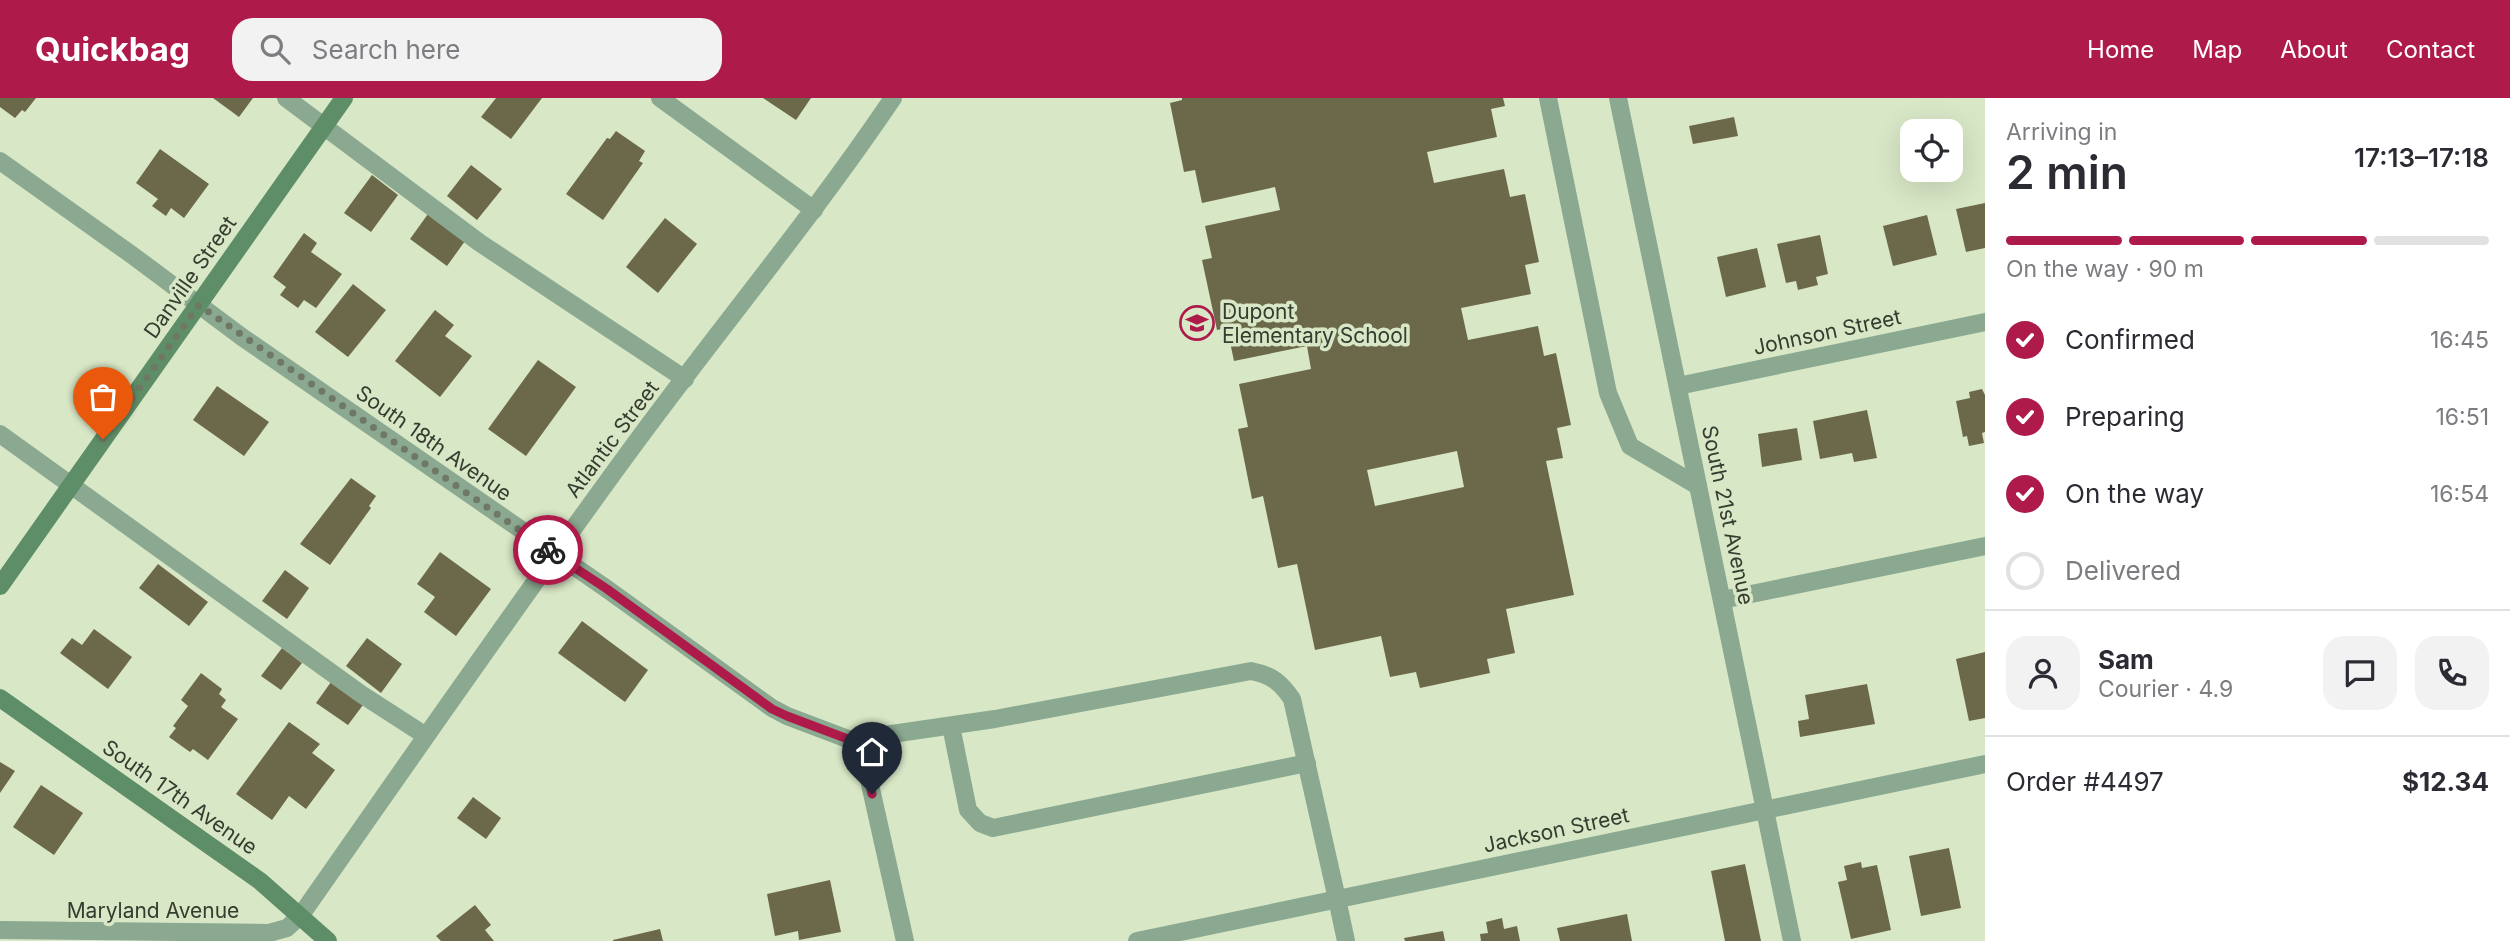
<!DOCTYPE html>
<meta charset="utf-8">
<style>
:root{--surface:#fff;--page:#f2f2f3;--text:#2b2b33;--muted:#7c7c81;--line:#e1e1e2;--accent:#ae1b4b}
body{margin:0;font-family:Inter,sans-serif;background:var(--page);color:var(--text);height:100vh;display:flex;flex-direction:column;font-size:26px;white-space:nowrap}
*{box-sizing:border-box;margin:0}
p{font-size:23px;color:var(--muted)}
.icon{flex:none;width:38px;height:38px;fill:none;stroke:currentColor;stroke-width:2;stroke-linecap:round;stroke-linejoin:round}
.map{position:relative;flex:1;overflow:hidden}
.panel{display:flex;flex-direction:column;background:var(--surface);width:525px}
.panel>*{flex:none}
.buttons{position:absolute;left:1900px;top:21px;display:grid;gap:14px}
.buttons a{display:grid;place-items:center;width:63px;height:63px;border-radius:14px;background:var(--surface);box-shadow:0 7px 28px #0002;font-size:35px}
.pin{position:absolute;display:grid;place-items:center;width:60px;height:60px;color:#fff;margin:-72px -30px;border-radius:50% 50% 50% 0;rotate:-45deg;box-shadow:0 0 7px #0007}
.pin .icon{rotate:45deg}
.courier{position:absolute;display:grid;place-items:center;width:70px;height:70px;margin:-35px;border:5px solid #ae1b4b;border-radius:50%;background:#fff;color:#222;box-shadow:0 2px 9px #0007}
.summary em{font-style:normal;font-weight:600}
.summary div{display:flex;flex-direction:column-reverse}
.summary{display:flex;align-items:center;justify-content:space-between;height:119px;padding:0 21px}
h1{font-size:46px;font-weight:600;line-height:52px}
.bar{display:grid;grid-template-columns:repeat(4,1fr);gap:10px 7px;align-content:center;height:84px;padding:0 21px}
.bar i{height:9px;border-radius:5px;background:var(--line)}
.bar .on{background:var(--accent)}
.bar p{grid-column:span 4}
.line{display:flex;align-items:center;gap:18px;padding:0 21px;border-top:2px solid var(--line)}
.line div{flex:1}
.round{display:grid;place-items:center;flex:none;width:74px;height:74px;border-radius:21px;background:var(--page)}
ol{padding:0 21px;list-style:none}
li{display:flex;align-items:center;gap:21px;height:77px}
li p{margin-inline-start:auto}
li .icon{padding:7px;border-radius:50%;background:var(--accent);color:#fff;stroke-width:4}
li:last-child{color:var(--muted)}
li i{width:38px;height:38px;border:4px solid var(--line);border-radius:50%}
header{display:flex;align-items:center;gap:42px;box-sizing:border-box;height:98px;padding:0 35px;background:var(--accent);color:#fff}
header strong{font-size:33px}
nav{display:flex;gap:38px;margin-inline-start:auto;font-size:24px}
.search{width:490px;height:63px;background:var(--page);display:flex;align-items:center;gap:18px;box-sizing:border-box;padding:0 24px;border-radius:21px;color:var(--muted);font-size:26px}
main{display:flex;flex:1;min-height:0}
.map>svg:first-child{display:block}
.building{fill:#6c694a;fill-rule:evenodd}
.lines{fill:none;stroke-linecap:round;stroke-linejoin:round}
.lane{stroke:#8aa990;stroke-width:18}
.street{stroke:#8aa990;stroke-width:18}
.secondary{stroke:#5e8e68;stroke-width:18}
.done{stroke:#6f7864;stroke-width:7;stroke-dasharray:0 12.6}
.route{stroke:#ae1b4b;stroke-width:9}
.labels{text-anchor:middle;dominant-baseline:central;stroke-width:7;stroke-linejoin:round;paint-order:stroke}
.street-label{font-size:21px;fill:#363c2f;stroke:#d8e7c6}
.poi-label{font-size:21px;fill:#363c2f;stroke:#d8e7c6;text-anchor:start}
</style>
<header>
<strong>Quickbag</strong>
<div class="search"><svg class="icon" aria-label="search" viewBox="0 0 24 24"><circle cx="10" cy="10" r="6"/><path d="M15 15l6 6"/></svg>Search here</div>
<nav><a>Home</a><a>Map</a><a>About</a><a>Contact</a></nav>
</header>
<main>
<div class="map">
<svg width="1985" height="843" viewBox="0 0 1985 843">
<rect width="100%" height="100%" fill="#d8e7c6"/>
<!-- building -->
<g class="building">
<path d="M 0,0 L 36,0 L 25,14 L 22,12 L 15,20 L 0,9 Z"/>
<path d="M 213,0 L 253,0 L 239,19 Z"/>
<path d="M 496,0 L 542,0 L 511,41 L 481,19 Z"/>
<path d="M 763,0 L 811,0 L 796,22 Z"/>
<path d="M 1182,0 L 1503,0 L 1505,8 L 1491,11 L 1497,39 L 1427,54 L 1434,85 L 1504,71 L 1510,99 L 1525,96 L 1539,164 L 1525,167 L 1531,196 L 1461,210 L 1468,242 L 1538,228 L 1544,258 L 1556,255 L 1571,327 L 1557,330 L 1563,360 L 1546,363 L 1574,497 L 1506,511 L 1515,555 L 1487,561 L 1490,575 L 1420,590 L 1416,574 L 1390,579 L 1381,538 L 1315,552 L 1297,466 L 1278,470 L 1263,398 L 1252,401 L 1238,331 L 1248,329 L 1239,286 L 1311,271 L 1307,248 L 1234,263 L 1227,230 L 1217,232 L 1202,162 L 1212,160 L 1205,128 L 1280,112 L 1275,89 L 1202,105 L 1195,72 L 1184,74 L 1170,5 L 1182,2 ZM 1457,353 L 1464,389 L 1375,408 L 1367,372 Z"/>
<path d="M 1734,19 L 1738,38 L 1693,46 L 1689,28 Z"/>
<path d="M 616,33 L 645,53 L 639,63 L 643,65 L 603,122 L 566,96 L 607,40 L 610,41 Z"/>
<path d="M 160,51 L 209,86 L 184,120 L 171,110 L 166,118 L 152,108 L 158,101 L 136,85 Z"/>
<path d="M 471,67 L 502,91 L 477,122 L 447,98 Z"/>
<path d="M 372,77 L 398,97 L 371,134 L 344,115 Z"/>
<path d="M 1985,105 L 1985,150 L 1966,154 L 1956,111 Z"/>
<path d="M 428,116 L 465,143 L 447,168 L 410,141 Z"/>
<path d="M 1927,117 L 1937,157 L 1893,168 L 1883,128 Z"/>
<path d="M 665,120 L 697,146 L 658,195 L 626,169 Z"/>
<path d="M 304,135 L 317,145 L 311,154 L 342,176 L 316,210 L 304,202 L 298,210 L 280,197 L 286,189 L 273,179 Z"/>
<path d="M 1820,137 L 1828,176 L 1816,179 L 1818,187 L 1798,192 L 1796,183 L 1786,185 L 1777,146 Z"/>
<path d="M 1757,150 L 1766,189 L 1726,199 L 1717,159 Z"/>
<path d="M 353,186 L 386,212 L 348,259 L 315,234 Z"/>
<path d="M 435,212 L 454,227 L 445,238 L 472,258 L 440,299 L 395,263 Z"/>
<path d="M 538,262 L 576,289 L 526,358 L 488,331 Z"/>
<path d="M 217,288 L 269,324 L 244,358 L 193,322 Z"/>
<path d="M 1982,291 L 1985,297 L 1985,334 L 1982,335 L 1984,345 L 1969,348 L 1967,338 L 1963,339 L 1956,303 L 1970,300 L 1969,294 Z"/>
<path d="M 1867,312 L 1877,360 L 1854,364 L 1852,355 L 1820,361 L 1813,323 Z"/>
<path d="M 1797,330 L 1802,362 L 1762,369 L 1758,336 Z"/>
<path d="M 351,380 L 376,398 L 369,408 L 371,410 L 330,467 L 300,446 Z"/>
<path d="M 440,454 L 491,491 L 456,538 L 424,514 L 435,499 L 417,486 Z"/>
<path d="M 158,466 L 208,504 L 189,528 L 139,490 Z"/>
<path d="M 285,472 L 309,490 L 287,521 L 262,503 Z"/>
<path d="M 582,523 L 648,572 L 625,604 L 558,555 Z"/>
<path d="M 94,531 L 132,559 L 108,591 L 60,555 L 72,540 L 82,547 Z"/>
<path d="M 367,540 L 402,566 L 381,595 L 346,568 Z"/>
<path d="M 282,550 L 302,565 L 281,592 L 261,578 Z"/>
<path d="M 1985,554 L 1985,620 L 1969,623 L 1956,561 Z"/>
<path d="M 201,575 L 222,591 L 219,596 L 226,602 L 221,609 L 238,621 L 208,662 L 193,651 L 190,654 L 169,639 L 176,630 L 173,628 L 188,608 L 181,602 Z"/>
<path d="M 331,584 L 363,607 L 348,627 L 316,605 Z"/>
<path d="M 1867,586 L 1875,626 L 1800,639 L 1798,623 L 1809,621 L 1805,597 Z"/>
<path d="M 289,624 L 320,646 L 312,655 L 335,672 L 306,711 L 289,698 L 272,722 L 236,696 Z"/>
<path d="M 0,664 L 15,673 L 0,695 Z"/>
<path d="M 41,687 L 83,715 L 54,757 L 13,729 Z"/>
<path d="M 473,699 L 501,720 L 486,741 L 457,720 Z"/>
<path d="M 1949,750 L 1961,810 L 1921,818 L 1909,758 Z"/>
<path d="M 1861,764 L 1862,770 L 1877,767 L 1891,832 L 1851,841 L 1838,784 L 1847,782 L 1844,768 Z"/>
<path d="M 1745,766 L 1761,843 L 1725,843 L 1711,773 Z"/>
<path d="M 830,782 L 841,834 L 799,842 L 798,833 L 775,838 L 767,796 Z"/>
<path d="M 475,807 L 491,827 L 485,832 L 494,843 L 441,843 L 436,838 Z"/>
<path d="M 1627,816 L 1632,843 L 1560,843 L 1557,830 Z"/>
<path d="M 1502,820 L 1504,831 L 1517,828 L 1520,843 L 1481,843 L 1480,836 L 1488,835 L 1486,824 Z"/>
<path d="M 660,831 L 663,843 L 613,843 L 613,842 Z"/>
<path d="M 1443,833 L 1445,843 L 1405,843 L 1404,840 Z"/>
</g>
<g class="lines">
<!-- lane -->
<g class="lane">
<path d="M 286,0 L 480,145 L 685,281"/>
<path d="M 1548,0 L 1608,295 L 1630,348 L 1698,388"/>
<path d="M 0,336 L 361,596 L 426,638"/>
<path d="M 1722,502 L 1985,448"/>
<path d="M 951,628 L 968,712 L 980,725 L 993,730 L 1307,665"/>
<path d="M 861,646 L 871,639 L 995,621 L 1251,573 C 1272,577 1281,585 1292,601 L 1337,801"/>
</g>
<!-- street -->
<g class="street">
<path d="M 660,0 L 814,112"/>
<path d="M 1618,0 L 1792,843"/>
<path d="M 0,63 L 132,157 L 242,239 L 607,491 L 772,610 L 787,618 L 861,646 L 905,843"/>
<path d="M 1678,288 L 1985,224"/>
<path d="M 1337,801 L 1346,843"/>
<path d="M 0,832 L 269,835 L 287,830 L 301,817 C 411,660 520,502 634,347 C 719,231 812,120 893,0"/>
<path d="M 1137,843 L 1985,666"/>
</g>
<!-- secondary -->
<g class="secondary">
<path d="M 0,488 L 344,0"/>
<path d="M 0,600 L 260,783 L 328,843"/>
</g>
</g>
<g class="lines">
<!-- done -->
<path class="done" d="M 103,341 L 199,207 L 548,452"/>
<!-- route -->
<path class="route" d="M 548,452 L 607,491 L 772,611 L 787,618 L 861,646 L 872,696"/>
</g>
<!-- icons -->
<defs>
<g id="school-ring" transform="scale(1.75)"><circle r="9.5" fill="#d8e7c6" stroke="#ae1b4b" stroke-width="1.5"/><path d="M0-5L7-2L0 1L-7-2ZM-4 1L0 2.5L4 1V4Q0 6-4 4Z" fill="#ae1b4b"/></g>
</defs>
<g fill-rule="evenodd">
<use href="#school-ring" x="1197" y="225"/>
</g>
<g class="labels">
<!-- street labels -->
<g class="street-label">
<text transform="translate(190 179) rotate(-55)">Danville Street</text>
<text transform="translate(1827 234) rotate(-12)">Johnson Street</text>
<text transform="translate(612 341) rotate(-53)">Atlantic Street</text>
<text transform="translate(434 345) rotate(35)">South 18th Avenue</text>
<text transform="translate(1728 417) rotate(78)">South 21st Avenue</text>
<text transform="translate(180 699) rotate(35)">South 17th Avenue</text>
<text transform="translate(1556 732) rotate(-12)">Jackson Street</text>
<text x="153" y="812">Maryland Avenue</text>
</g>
<!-- poi labels -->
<g class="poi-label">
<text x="1222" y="213">Dupont<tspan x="1222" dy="24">Elementary School</tspan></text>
</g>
</g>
</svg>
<div class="buttons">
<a><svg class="icon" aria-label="locate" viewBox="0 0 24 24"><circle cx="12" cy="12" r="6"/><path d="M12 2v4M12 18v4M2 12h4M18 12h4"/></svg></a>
</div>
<div class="pin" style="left:103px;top:341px;background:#ea580c"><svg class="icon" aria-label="bag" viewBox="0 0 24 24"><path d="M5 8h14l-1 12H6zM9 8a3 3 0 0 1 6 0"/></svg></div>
<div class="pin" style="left:872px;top:696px;background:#1f2937"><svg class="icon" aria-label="home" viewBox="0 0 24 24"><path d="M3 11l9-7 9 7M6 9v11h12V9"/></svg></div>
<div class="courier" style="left:548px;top:452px"><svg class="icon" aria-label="bike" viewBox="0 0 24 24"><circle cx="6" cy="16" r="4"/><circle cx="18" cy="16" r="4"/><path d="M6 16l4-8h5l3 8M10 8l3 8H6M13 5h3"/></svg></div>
</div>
<section class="panel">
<div class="summary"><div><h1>2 min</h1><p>Arriving in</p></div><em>17:13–17:18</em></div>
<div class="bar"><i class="on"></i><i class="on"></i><i class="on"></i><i></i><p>On the way · 90 m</p></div>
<ol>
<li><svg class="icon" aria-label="check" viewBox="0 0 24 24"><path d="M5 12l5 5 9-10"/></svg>Confirmed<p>16:45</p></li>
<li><svg class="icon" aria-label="check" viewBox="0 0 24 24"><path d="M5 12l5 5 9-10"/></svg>Preparing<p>16:51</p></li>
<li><svg class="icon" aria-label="check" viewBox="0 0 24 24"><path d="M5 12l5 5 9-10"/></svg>On the way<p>16:54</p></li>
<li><i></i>Delivered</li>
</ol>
<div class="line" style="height:126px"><a class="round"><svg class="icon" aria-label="person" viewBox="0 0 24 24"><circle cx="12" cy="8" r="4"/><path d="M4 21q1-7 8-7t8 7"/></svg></a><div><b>Sam</b><p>Courier · 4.9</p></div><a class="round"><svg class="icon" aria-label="chat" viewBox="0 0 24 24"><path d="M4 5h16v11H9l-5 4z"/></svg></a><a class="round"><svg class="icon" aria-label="phone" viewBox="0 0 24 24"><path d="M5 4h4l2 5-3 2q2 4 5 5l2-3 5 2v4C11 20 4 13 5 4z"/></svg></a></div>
<div class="line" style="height:91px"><div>Order #4497</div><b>$12.34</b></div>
</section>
</main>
